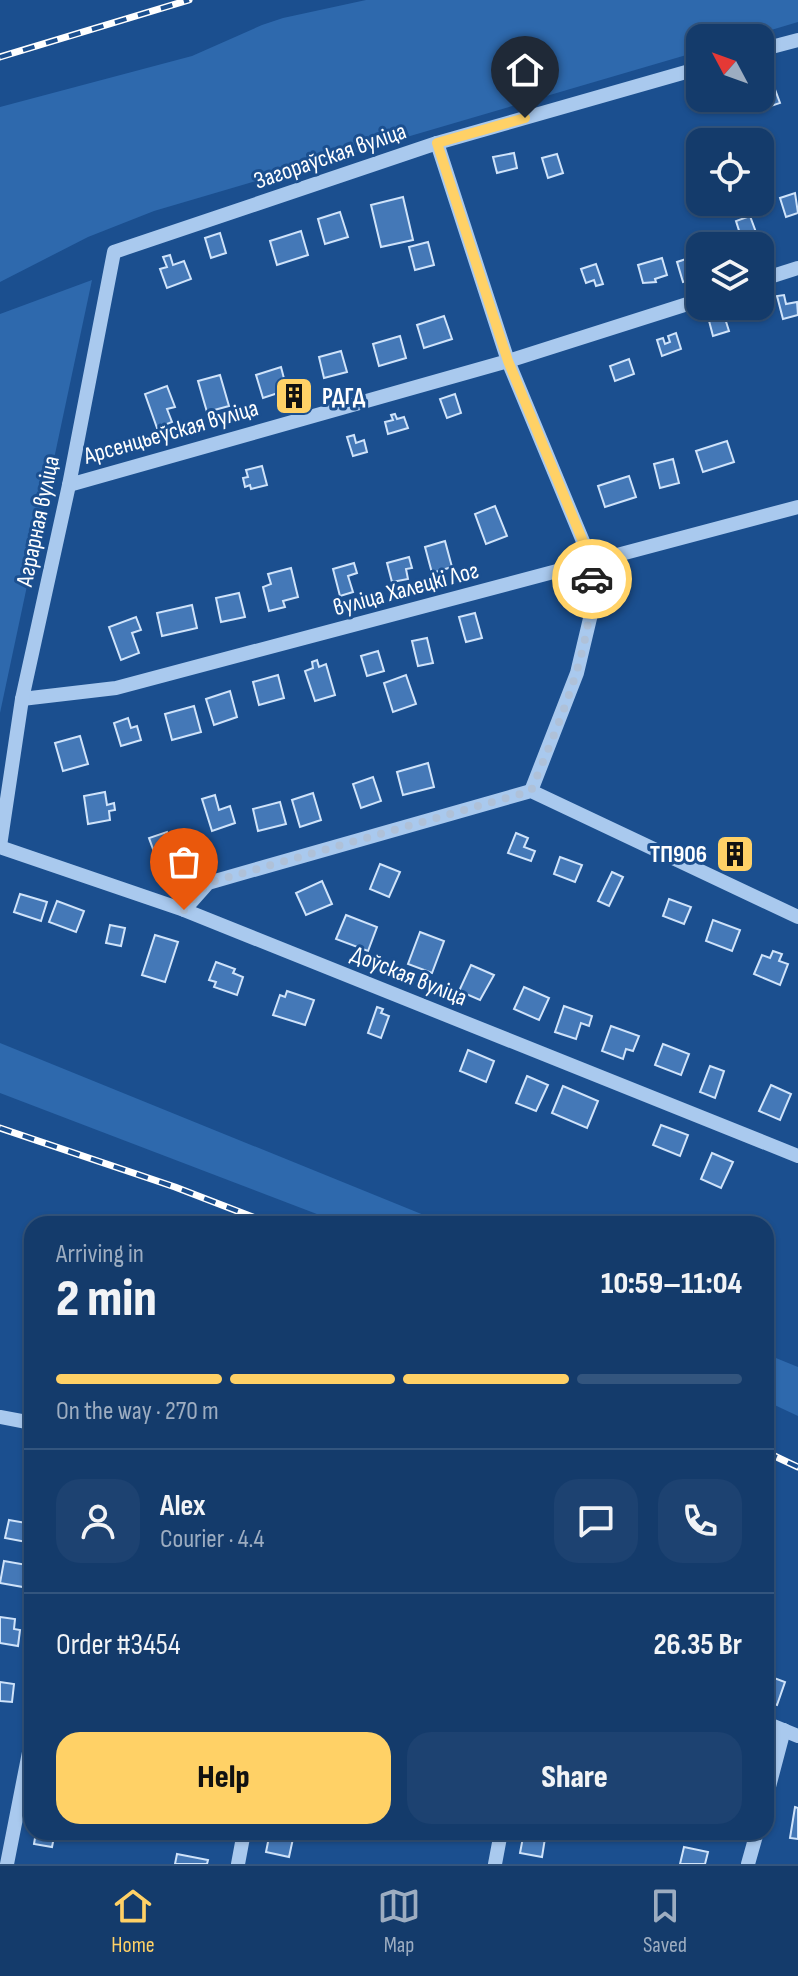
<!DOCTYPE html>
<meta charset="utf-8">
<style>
:root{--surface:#143b6b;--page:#1d4271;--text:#f1f3f6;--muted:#9dadc1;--line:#33557e;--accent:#ffd166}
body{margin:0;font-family:"Sofia Sans Condensed",sans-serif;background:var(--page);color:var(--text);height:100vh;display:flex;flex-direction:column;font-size:30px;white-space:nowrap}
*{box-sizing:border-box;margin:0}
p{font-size:26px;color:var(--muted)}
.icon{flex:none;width:44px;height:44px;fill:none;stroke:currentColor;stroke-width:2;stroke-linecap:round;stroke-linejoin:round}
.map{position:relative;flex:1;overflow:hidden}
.sheet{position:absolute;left:24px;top:1216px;width:750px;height:624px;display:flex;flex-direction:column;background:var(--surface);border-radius:24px;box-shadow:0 2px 6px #0004,0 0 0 2px var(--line)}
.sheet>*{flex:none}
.needle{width:52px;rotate:311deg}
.tools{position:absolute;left:686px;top:24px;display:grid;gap:16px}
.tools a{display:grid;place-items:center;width:88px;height:88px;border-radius:16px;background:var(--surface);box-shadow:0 2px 6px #0004,0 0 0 2px var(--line);font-size:40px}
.pin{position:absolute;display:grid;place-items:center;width:68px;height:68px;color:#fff;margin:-82px -34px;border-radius:50% 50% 50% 0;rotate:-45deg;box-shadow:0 0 8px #0007}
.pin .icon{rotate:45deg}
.courier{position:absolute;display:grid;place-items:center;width:80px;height:80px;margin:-40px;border:6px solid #ffd166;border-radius:50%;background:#fff;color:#222;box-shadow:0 2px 10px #0007}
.headline em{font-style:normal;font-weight:800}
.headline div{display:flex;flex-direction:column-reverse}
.headline{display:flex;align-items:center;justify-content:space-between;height:136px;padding:0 32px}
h1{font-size:52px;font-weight:800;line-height:60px}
.bar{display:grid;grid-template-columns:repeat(4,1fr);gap:12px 8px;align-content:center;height:96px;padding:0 32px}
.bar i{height:10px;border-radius:6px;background:var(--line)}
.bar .on{background:var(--accent)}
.bar p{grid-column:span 4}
.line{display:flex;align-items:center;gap:20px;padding:0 32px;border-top:2px solid var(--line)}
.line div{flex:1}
.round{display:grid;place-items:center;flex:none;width:84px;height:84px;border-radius:24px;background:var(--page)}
.primary-button{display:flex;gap:16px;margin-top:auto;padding:16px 32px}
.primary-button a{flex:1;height:92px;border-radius:24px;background:var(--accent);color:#111;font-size:32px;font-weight:800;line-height:92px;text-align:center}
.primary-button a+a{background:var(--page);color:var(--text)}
.tab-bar{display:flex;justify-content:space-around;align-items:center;height:112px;border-top:2px solid var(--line);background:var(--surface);font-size:22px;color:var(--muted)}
.tab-bar a{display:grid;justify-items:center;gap:4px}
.tab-bar .on{color:var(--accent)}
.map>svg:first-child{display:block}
.green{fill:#2e69ad}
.building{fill:#4478b7;stroke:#cfe3fa;stroke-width:2}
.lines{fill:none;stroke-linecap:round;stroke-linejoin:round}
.minor{stroke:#a9c9ee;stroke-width:14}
.rail-casing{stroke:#fff;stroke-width:7}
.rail{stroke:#1b4f8f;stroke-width:4;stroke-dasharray:12;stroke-linecap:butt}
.done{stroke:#afc1d8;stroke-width:8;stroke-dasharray:0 14.4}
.route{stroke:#ffd166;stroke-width:10}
.labels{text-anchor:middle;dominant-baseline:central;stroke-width:6;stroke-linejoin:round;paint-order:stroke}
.street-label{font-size:24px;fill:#fff;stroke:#1b4f8f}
.poi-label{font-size:24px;font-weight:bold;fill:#fff;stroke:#1b4f8f;text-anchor:start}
</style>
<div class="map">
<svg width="798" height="1864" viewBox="0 0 798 1864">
<rect width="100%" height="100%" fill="#1b4f8f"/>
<!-- green -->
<g class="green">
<path d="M 366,0 L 798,0 L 798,22 L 744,38 L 700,38 L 700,51 L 154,211 L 88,237 L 0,282 L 0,107 L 192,56 L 262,25 L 283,18 Z"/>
<path d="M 92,280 L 0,713 L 0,314 Z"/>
<path d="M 0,1043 L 446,1224 L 343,1224 L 0,1093 Z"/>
<path d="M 766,1354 L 798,1367 L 798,1416 L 766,1401 Z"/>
</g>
<!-- building -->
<g class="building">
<path d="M 773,84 L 780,103 L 756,111 L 751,98 L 760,98 L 760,88 Z"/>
<path d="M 514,153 L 517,168 L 497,173 L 493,157 Z"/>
<path d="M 557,154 L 563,173 L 548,178 L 542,158 Z"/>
<path d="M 795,193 L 798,213 L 786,217 L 780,198 Z"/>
<path d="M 403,197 L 413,240 L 381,247 L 371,205 Z"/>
<path d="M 340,212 L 348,237 L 325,244 L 318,219 Z"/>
<path d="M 750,216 L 757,235 L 742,240 L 736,221 Z"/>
<path d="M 301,231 L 308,255 L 277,265 L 270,241 Z"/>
<path d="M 220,233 L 226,253 L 211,258 L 205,238 Z"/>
<path d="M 428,242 L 434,265 L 415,270 L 409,247 Z"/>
<path d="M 170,255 L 173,265 L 184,261 L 191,279 L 167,288 L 160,269 L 167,267 L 163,257 Z"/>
<path d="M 662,258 L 667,275 L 655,279 L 656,282 L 643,283 L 638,265 Z"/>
<path d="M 686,259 L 693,279 L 683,282 L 677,262 Z"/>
<path d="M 596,264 L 603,284 L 596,286 L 594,280 L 586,283 L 581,269 Z"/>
<path d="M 784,295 L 786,304 L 797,302 L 798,315 L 783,319 L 777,296 Z"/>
<path d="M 723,312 L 729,331 L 713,336 L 708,317 Z"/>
<path d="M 444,316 L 452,339 L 424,348 L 417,325 Z"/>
<path d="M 676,333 L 681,349 L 662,356 L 657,340 L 663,338 L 665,344 L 670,342 L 668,336 Z"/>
<path d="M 400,336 L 406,358 L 379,366 L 373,344 Z"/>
<path d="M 341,351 L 347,372 L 324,378 L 319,357 Z"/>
<path d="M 629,359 L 634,374 L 615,381 L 610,366 Z"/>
<path d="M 281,367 L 287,390 L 263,398 L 256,375 Z"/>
<path d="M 220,375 L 229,406 L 207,412 L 198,381 Z"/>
<path d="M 167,386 L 175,407 L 167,409 L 172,422 L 157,428 L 145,394 Z"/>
<path d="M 455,394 L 461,413 L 447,418 L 440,399 Z"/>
<path d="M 395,414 L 397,419 L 404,417 L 408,428 L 388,434 L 385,422 L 393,420 L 391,415 Z"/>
<path d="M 354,435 L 356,443 L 364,440 L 367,452 L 353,456 L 347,437 Z"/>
<path d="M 727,441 L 734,462 L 703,472 L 696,451 Z"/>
<path d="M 673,459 L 679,483 L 660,488 L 654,464 Z"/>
<path d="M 262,466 L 267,485 L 251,489 L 250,485 L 245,487 L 243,478 L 248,477 L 246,470 Z"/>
<path d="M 629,476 L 636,497 L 605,507 L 598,486 Z"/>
<path d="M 495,506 L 507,536 L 486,544 L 475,514 Z"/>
<path d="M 445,541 L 452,567 L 432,573 L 425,547 Z"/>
<path d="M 409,557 L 412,568 L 406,569 L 408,579 L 392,582 L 387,563 Z"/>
<path d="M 354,563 L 357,573 L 348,576 L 353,592 L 340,596 L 333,569 Z"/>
<path d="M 291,568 L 298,597 L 283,601 L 285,607 L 269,611 L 263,587 L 271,584 L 268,574 Z"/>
<path d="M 239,593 L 245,617 L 221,622 L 216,598 Z"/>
<path d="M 192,605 L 197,628 L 162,636 L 157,613 Z"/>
<path d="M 475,613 L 482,638 L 466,642 L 459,617 Z"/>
<path d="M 136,617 L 141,630 L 132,633 L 139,653 L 121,660 L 109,627 Z"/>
<path d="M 427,638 L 433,663 L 418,666 L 412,641 Z"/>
<path d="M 378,651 L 384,671 L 367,676 L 361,656 Z"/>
<path d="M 317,660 L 319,667 L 326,664 L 335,695 L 315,701 L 305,671 L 313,668 L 312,662 Z"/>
<path d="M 278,675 L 284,698 L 259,705 L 253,682 Z"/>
<path d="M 406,675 L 416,704 L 393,712 L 384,683 Z"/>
<path d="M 230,691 L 237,717 L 214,725 L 206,699 Z"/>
<path d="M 194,706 L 201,732 L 172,740 L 165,714 Z"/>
<path d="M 128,718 L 131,728 L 137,726 L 141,740 L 121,746 L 114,723 Z"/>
<path d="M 80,736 L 88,764 L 63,771 L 55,743 Z"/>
<path d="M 428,763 L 434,787 L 403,795 L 397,772 Z"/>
<path d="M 373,777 L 381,801 L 361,808 L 353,784 Z"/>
<path d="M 105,792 L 107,805 L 114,803 L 115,810 L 109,811 L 110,820 L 88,824 L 84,796 Z"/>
<path d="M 313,793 L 321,820 L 300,827 L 292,800 Z"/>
<path d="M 215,795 L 219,810 L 230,806 L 235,823 L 212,831 L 202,799 Z"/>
<path d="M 280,802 L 286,824 L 258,831 L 253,809 Z"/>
<path d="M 167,832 L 174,854 L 157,860 L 149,838 Z"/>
<path d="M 516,833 L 528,838 L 524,847 L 535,851 L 531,861 L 508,853 Z"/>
<path d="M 732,840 L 749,850 L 738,867 L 720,858 Z"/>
<path d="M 560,857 L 582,865 L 575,882 L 554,874 Z"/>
<path d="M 380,864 L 400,872 L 389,897 L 370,889 Z"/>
<path d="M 612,872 L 623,877 L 609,906 L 598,901 Z"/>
<path d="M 322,881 L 332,904 L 306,915 L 296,893 Z"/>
<path d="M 20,894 L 47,902 L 41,921 L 14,912 Z"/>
<path d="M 669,899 L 691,907 L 684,924 L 663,916 Z"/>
<path d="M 57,901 L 84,911 L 76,932 L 49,922 Z"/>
<path d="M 346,915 L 377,927 L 368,951 L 336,939 Z"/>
<path d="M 713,920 L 740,930 L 732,951 L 706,941 Z"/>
<path d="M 110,925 L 125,928 L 121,946 L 106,943 Z"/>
<path d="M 420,932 L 444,941 L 432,973 L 408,964 Z"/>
<path d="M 155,935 L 178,942 L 165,982 L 142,975 Z"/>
<path d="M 773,951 L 782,954 L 779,961 L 788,964 L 780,985 L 754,974 L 762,955 L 770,958 Z"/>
<path d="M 216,962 L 235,969 L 233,973 L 243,977 L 237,995 L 214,987 L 216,982 L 209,980 Z"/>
<path d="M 471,965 L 494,975 L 480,1000 L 459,991 Z"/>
<path d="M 524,987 L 549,998 L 539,1020 L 514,1009 Z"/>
<path d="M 287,991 L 314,1000 L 305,1025 L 273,1015 L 280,995 L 285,997 Z"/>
<path d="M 564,1006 L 592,1016 L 589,1026 L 581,1023 L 576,1039 L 555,1032 Z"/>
<path d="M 377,1007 L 383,1009 L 381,1013 L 389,1016 L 381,1038 L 368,1033 Z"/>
<path d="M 611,1026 L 639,1036 L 633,1051 L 626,1049 L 623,1059 L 602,1051 Z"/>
<path d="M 663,1044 L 689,1054 L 681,1075 L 655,1065 Z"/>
<path d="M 468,1050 L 494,1061 L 486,1082 L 460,1071 Z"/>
<path d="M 710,1066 L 724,1071 L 715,1098 L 700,1092 Z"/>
<path d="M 527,1076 L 548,1085 L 536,1111 L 516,1103 Z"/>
<path d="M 771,1085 L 791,1094 L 780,1120 L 759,1111 Z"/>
<path d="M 563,1086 L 598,1101 L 587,1128 L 552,1113 Z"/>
<path d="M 661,1125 L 688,1135 L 680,1156 L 653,1145 Z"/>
<path d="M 712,1153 L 733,1162 L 721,1188 L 701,1179 Z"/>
<path d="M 9,1520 L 32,1524 L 32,1543 L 5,1538 Z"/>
<path d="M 4,1561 L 27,1565 L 23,1587 L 0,1583 Z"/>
<path d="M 0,1617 L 15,1619 L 14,1629 L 20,1630 L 18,1646 L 0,1643 Z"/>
<path d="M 766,1675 L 785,1682 L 777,1705 L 766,1701 Z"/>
<path d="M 0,1682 L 14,1684 L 12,1702 L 0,1701 Z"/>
<path d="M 795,1807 L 798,1808 L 798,1839 L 790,1838 Z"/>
<path d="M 36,1832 L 55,1832 L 52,1847 L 34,1844 Z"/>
<path d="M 270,1832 L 294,1834 L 289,1857 L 266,1852 Z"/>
<path d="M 524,1832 L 546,1832 L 542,1857 L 520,1853 Z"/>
<path d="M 684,1847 L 708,1852 L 705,1864 L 680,1864 Z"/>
<path d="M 177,1854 L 208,1860 L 207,1864 L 175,1864 Z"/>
</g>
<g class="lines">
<!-- minor -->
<g class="minor">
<path d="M 760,50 L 798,40"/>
<path d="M 437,143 L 508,361 L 592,563 L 592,610 L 577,673 L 531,791"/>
<path d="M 760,280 L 798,268"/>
<path d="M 69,485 L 508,361 L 700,300"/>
<path d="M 22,699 L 116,688 L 798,507"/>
<path d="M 0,846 L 22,699 L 69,485 L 114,252 L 437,143 L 700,68"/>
<path d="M 0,847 L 184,910 L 798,1156"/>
<path d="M 184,910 L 208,883 L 531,791 L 798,917"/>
<path d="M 0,1417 L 32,1423"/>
<path d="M 766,1723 L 798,1736"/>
<path d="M 766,1798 L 784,1730"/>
<path d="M 7,1864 L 32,1737"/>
<path d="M 238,1864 L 244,1832"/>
<path d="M 495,1864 L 501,1832"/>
<path d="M 748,1864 L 757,1832"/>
</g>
<!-- rail casing -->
<g class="rail-casing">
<g id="rail">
<path d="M 0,57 L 189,0"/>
<path d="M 0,1128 L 175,1187 L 271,1224"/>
<path d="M 766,1452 L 798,1467"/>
</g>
</g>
<!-- rail -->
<use href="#rail" class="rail"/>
</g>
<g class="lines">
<!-- done -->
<path class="done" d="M 184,910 L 208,883 L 531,791 C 559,722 591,654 592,579"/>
<!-- route -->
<path class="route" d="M 525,118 L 437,143 L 508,361 L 592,563 L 592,579"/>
</g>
<!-- icons -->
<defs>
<g id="building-square" transform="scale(2)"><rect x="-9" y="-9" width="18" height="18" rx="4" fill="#ffd166" stroke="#1b4f8f"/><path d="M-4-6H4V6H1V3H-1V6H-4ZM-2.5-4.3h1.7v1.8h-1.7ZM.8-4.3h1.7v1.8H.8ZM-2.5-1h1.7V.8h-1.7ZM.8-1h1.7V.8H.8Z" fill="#111"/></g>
</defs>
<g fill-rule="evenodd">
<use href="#building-square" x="294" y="396"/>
<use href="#building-square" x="735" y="854"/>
</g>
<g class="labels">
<!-- street labels -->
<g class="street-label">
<text transform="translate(330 156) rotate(-19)">Загораўская вуліца</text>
<text transform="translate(171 432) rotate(-16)">Арсенцьеўская вуліца</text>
<text transform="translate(38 521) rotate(-78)">Аграрная вуліца</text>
<text transform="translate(406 589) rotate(-15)">вуліца Халецкі Лог</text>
<text transform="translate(409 976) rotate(22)">Доўская вуліца</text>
</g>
<!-- poi labels -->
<g class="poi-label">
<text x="322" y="396">РДГД</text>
<text x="707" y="854" text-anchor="end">ТП906</text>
</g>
</g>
</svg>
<div class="tools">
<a><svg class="needle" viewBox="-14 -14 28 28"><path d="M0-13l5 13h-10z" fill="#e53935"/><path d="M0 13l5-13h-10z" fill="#9dadc1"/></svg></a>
<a><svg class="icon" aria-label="locate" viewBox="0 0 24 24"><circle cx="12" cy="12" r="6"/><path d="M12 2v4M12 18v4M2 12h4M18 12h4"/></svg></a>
<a><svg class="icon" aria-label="layers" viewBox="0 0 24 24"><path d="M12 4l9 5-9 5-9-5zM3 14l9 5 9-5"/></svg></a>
</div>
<div class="pin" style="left:184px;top:910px;background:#ea580c"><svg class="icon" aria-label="bag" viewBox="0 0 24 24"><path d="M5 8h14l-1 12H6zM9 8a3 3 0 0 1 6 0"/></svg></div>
<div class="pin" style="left:525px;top:118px;background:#1f2937"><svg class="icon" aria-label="home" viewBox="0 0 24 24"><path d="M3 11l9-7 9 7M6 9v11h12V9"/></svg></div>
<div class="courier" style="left:592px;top:579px"><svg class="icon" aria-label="car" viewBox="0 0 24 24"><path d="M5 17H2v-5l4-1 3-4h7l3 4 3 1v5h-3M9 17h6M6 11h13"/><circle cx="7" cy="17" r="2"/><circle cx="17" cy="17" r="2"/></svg></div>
<section class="sheet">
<div class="headline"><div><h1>2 min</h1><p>Arriving in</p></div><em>10:59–11:04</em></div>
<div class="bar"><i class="on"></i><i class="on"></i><i class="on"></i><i></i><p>On the way · 270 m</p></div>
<div class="line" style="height:144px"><a class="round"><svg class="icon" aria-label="person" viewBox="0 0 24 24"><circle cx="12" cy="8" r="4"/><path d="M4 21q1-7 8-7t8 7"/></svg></a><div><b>Alex</b><p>Courier · 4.4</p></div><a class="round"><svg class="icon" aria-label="chat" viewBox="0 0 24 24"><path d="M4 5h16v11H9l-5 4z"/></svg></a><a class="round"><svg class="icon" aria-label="phone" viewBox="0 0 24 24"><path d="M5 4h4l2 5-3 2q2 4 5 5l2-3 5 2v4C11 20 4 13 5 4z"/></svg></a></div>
<div class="line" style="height:104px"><div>Order #3454</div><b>26.35 Br</b></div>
<div class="primary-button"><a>Help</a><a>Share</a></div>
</section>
</div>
<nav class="tab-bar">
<a class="on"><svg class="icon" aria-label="home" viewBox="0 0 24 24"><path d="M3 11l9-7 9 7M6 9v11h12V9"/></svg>Home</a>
<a><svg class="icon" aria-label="map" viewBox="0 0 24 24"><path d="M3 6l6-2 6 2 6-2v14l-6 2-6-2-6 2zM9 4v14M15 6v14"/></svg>Map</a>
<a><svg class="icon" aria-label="saved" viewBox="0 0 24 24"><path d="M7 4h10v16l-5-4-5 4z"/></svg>Saved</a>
</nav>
